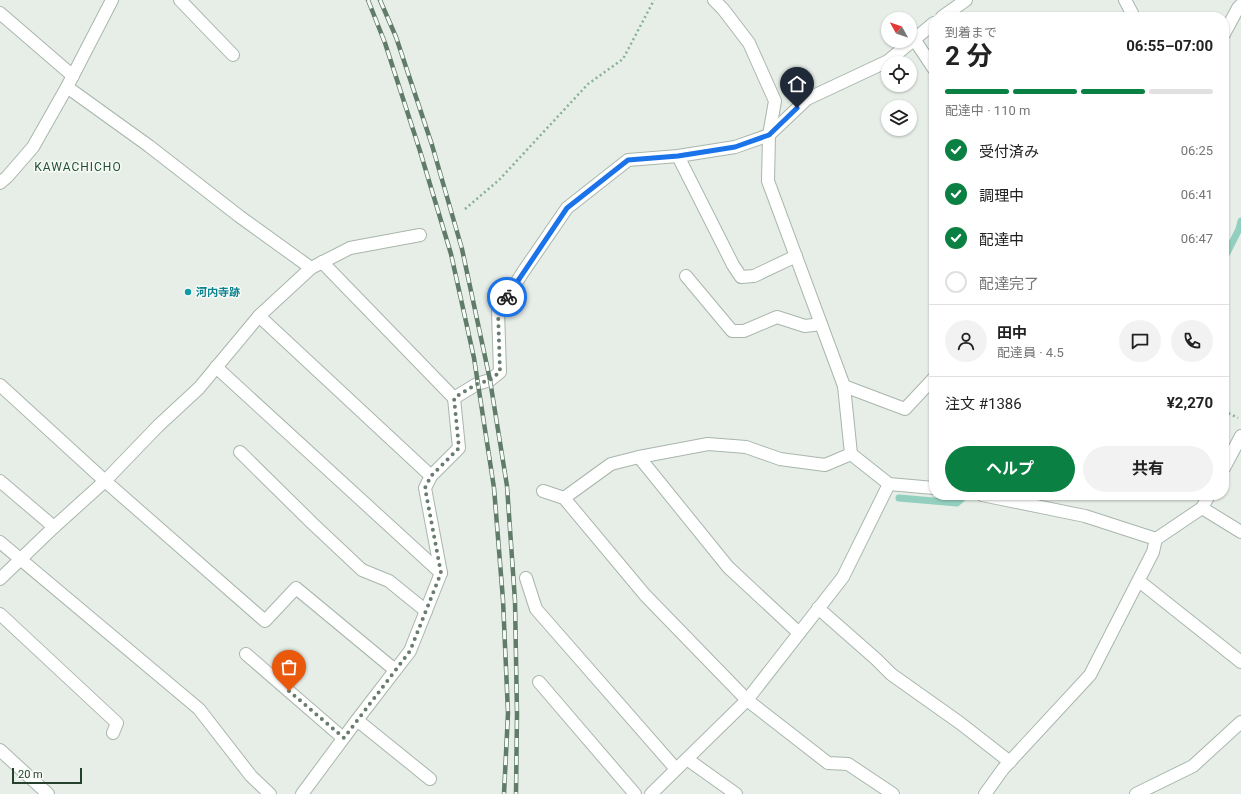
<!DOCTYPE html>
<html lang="ja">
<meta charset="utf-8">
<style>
:root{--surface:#fff;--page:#f2f2f2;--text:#222;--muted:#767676;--line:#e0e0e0;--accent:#0b8043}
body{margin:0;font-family:Roboto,"Noto Sans JP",sans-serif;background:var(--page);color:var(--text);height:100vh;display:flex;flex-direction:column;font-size:15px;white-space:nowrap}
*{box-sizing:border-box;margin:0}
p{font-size:13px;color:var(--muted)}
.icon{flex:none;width:22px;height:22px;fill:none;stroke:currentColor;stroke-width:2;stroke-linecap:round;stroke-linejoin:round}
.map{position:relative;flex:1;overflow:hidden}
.drawer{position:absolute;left:929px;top:12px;width:300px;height:488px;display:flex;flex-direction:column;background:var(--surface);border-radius:16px;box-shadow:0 1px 3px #0004}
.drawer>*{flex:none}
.needle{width:26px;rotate:310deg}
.buttons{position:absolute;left:881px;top:12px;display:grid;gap:8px}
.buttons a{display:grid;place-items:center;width:36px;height:36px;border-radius:50%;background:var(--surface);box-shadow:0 1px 3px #0004;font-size:20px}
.scale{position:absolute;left:12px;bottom:10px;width:70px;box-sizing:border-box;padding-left:4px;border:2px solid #26402e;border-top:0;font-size:11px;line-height:14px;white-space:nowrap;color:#26402e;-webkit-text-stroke:3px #f7fbf7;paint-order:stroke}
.pin{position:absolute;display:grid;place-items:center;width:34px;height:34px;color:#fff;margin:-41px -17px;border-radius:50% 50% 50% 0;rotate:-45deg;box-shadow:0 0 4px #0007}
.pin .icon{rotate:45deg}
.courier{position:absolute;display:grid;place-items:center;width:40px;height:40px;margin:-20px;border:3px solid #1a73e8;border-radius:50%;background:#fff;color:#222;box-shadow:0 1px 5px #0007}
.summary em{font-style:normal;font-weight:700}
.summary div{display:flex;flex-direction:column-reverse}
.summary{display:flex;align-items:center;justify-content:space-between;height:68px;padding:0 16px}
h1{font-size:26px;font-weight:700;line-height:30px}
.bar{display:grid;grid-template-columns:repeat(4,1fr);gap:6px 4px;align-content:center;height:48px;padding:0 16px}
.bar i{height:5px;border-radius:3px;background:var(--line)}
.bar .selected{background:var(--accent)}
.bar p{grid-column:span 4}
.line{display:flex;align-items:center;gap:10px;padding:0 16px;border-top:1px solid var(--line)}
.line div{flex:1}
.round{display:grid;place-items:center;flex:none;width:42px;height:42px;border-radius:21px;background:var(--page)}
ol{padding:0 16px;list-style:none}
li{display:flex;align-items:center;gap:12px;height:44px}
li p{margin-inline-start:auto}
li .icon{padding:4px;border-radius:50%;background:var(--accent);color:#fff;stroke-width:4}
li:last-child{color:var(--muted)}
li i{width:22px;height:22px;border:2px solid var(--line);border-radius:50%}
.cta{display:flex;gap:8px;margin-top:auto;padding:8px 16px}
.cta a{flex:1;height:46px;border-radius:24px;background:var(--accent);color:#fff;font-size:16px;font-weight:700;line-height:46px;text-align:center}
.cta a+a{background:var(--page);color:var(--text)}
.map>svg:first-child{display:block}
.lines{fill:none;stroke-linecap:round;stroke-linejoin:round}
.stream{stroke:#92cfbe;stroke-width:7}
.minor-casing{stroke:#a9b6ac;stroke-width:14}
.path{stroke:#89b093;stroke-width:2.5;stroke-dasharray:2 3;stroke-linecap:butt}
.minor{stroke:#fff;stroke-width:12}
.rail-casing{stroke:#617b69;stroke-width:4.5}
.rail{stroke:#f7fbf7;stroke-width:3;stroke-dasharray:9;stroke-linecap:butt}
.done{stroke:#697d6f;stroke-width:4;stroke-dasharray:0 7.2}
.route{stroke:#1a73e8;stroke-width:5}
.culture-dot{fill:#0f9aa8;stroke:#f7fbf7;stroke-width:1.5}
.labels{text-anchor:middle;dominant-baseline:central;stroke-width:3;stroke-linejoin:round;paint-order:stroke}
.culture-label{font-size:11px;font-weight:bold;fill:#0d838f;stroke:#f7fbf7;text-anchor:start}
.neighbourhood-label{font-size:12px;letter-spacing:1px;fill:#225131;stroke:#f7fbf7}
</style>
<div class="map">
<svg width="1241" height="794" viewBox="0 0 1241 794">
<rect width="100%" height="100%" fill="#e6eee7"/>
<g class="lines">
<!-- stream -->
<g class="stream">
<path d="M 1224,256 L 1227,253 L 1239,229 L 1241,221"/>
<path d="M 899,498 L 957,503 L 966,495"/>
</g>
<!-- minor casing -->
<g class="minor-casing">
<g id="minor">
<path d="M 180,0 L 233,55"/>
<path d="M 714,0 L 723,9 L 749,43 L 775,101 L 769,135 L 768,181 L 844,386 L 851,454 L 889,484 L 934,488"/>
<path d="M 1125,0 L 1134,17"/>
<path d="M 0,13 L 73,76"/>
<path d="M 942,17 L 966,0"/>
<path d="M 1224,34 L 1238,8 L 1241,5"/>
<path d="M 914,39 L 934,69"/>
<path d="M 67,87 L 149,146 L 239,216 L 311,268"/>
<path d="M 678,156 L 733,265 L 741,277 L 754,276 L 796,256"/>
<path d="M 0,183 L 7,177 L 33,147 L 67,87 L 112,0"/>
<path d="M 322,262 L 454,398"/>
<path d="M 686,276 L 732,331 L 744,331 L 777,317 L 805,326 L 821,324"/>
<path d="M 259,316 L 431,476"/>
<path d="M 216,367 L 441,573"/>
<path d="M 0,385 L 105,481 L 265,621 L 296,588 L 395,670"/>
<path d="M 844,386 L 905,409 L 934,378"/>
<path d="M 240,452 L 312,523 L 362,570 L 389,581 L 426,611"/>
<path d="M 639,457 L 728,567 L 799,633"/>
<path d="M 1224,468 L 1241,436"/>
<path d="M 0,481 L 54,527"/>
<path d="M 543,491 L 564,498 L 645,595 L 747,700 L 828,763 L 848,764 L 893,794"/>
<path d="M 982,495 L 1085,516 L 1156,539"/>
<path d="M 564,498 L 611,464 L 639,457 L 708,444 L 746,447 L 780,459 L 825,465 L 851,454"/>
<path d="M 1202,508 L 1209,495"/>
<path d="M 0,542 L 199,709 L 251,776 L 270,794"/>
<path d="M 526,578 L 536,609 L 676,769"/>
<path d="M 0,579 L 54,527 L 105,481 L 158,426 L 199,388 L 259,316 L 311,268 L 350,248 L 420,235"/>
<path d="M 1139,581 L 1241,662"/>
<path d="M 818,608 L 876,659 L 891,674 L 960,723 L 1010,762"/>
<path d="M 0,614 L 117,723 L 113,733"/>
<path d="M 246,654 L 343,738"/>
<path d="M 539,682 L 635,794"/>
<path d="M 357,720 L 430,779"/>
<path d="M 0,750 L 48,794"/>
<path d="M 687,759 L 736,794"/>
<path d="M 302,794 L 357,720 L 410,651 L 441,573 L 425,488 L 431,476 L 459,448 L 454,398 L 477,384 L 490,380 L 500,372 L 498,311 L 523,272 L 567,208 L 628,160 L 678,156 L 735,147 L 769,135 L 807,99 L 888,61 L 934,23"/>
<path d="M 651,794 L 747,700 L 843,577 L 889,484"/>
<path d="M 985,794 L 1003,769 L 1090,675 L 1153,552 L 1156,539 L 1202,508 L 1241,532"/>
<path d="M 1136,794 L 1193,766 L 1241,722"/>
</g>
</g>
<!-- path -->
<g class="path">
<path d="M 465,209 L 499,180 L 588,84 L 623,59 L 654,0"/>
<path d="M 1224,411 L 1238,418"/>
</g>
<!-- minor -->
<use href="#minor" class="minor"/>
<!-- rail casing -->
<g class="rail-casing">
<g id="rail">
<path d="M 368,0 L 385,43 L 420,151 L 451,254 L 474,358 L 494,488 L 503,600 L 508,713 L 504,794"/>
<path d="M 380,0 L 396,37 L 432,145 L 462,249 L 490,380 L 507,486 L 515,601 L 517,714 L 516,794"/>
</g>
</g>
<!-- rail -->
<use href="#rail" class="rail"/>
</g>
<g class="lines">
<!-- done -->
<path class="done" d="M 289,691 L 344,738 L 410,651 L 441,573 L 425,488 L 431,476 L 459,448 L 454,398 L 477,384 L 490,380 L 500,372 L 498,311 L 507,297"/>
<!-- route -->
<path class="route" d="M 507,297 L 567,208 L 628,160 L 678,156 L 735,147 L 769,135 L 797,108"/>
</g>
<!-- markers -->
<circle class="culture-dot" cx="188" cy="292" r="4"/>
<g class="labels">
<!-- culture labels -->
<g class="culture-label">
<text x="196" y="292">河内寺跡</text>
</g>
<!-- neighbourhood labels -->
<g class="neighbourhood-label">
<text x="78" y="167">KAWACHICHO</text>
</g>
</g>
</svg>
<div class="buttons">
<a><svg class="needle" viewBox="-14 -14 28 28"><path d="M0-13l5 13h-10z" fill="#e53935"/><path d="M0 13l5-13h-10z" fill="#767676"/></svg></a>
<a><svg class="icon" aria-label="locate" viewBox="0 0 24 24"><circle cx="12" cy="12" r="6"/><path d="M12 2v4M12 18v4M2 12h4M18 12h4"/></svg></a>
<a><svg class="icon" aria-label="layers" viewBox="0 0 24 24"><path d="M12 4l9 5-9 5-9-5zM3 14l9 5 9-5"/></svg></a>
</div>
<div class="scale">20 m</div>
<div class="pin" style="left:289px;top:691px;background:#ea580c"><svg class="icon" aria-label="bag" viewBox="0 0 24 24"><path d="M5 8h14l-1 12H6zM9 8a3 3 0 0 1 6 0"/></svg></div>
<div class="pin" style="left:797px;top:108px;background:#1f2937"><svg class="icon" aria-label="home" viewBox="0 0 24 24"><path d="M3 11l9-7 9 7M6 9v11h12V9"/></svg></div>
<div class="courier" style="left:507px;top:297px"><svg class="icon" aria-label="bike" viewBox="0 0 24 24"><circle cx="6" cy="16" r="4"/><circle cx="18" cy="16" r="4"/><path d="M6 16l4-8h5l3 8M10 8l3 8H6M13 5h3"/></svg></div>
<section class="drawer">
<div class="summary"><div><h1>2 分</h1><p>到着まで</p></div><em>06:55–07:00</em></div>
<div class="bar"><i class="selected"></i><i class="selected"></i><i class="selected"></i><i></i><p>配達中 · 110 m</p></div>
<ol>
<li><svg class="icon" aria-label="check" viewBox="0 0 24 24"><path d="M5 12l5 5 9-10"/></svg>受付済み<p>06:25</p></li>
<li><svg class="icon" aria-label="check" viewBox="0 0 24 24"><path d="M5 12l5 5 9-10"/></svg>調理中<p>06:41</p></li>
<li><svg class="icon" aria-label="check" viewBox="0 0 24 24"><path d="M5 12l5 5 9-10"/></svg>配達中<p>06:47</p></li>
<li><i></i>配達完了</li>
</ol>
<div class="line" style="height:72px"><a class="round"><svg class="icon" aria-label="person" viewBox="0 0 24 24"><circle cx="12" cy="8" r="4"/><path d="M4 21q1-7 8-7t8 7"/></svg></a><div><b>田中</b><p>配達員 · 4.5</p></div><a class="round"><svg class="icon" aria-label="chat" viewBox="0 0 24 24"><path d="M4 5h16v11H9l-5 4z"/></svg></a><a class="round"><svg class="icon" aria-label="phone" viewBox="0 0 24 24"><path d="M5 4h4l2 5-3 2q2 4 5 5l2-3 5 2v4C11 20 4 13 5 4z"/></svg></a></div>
<div class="line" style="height:52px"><div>注文 #1386</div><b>¥2,270</b></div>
<div class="cta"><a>ヘルプ</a><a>共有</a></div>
</section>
</div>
